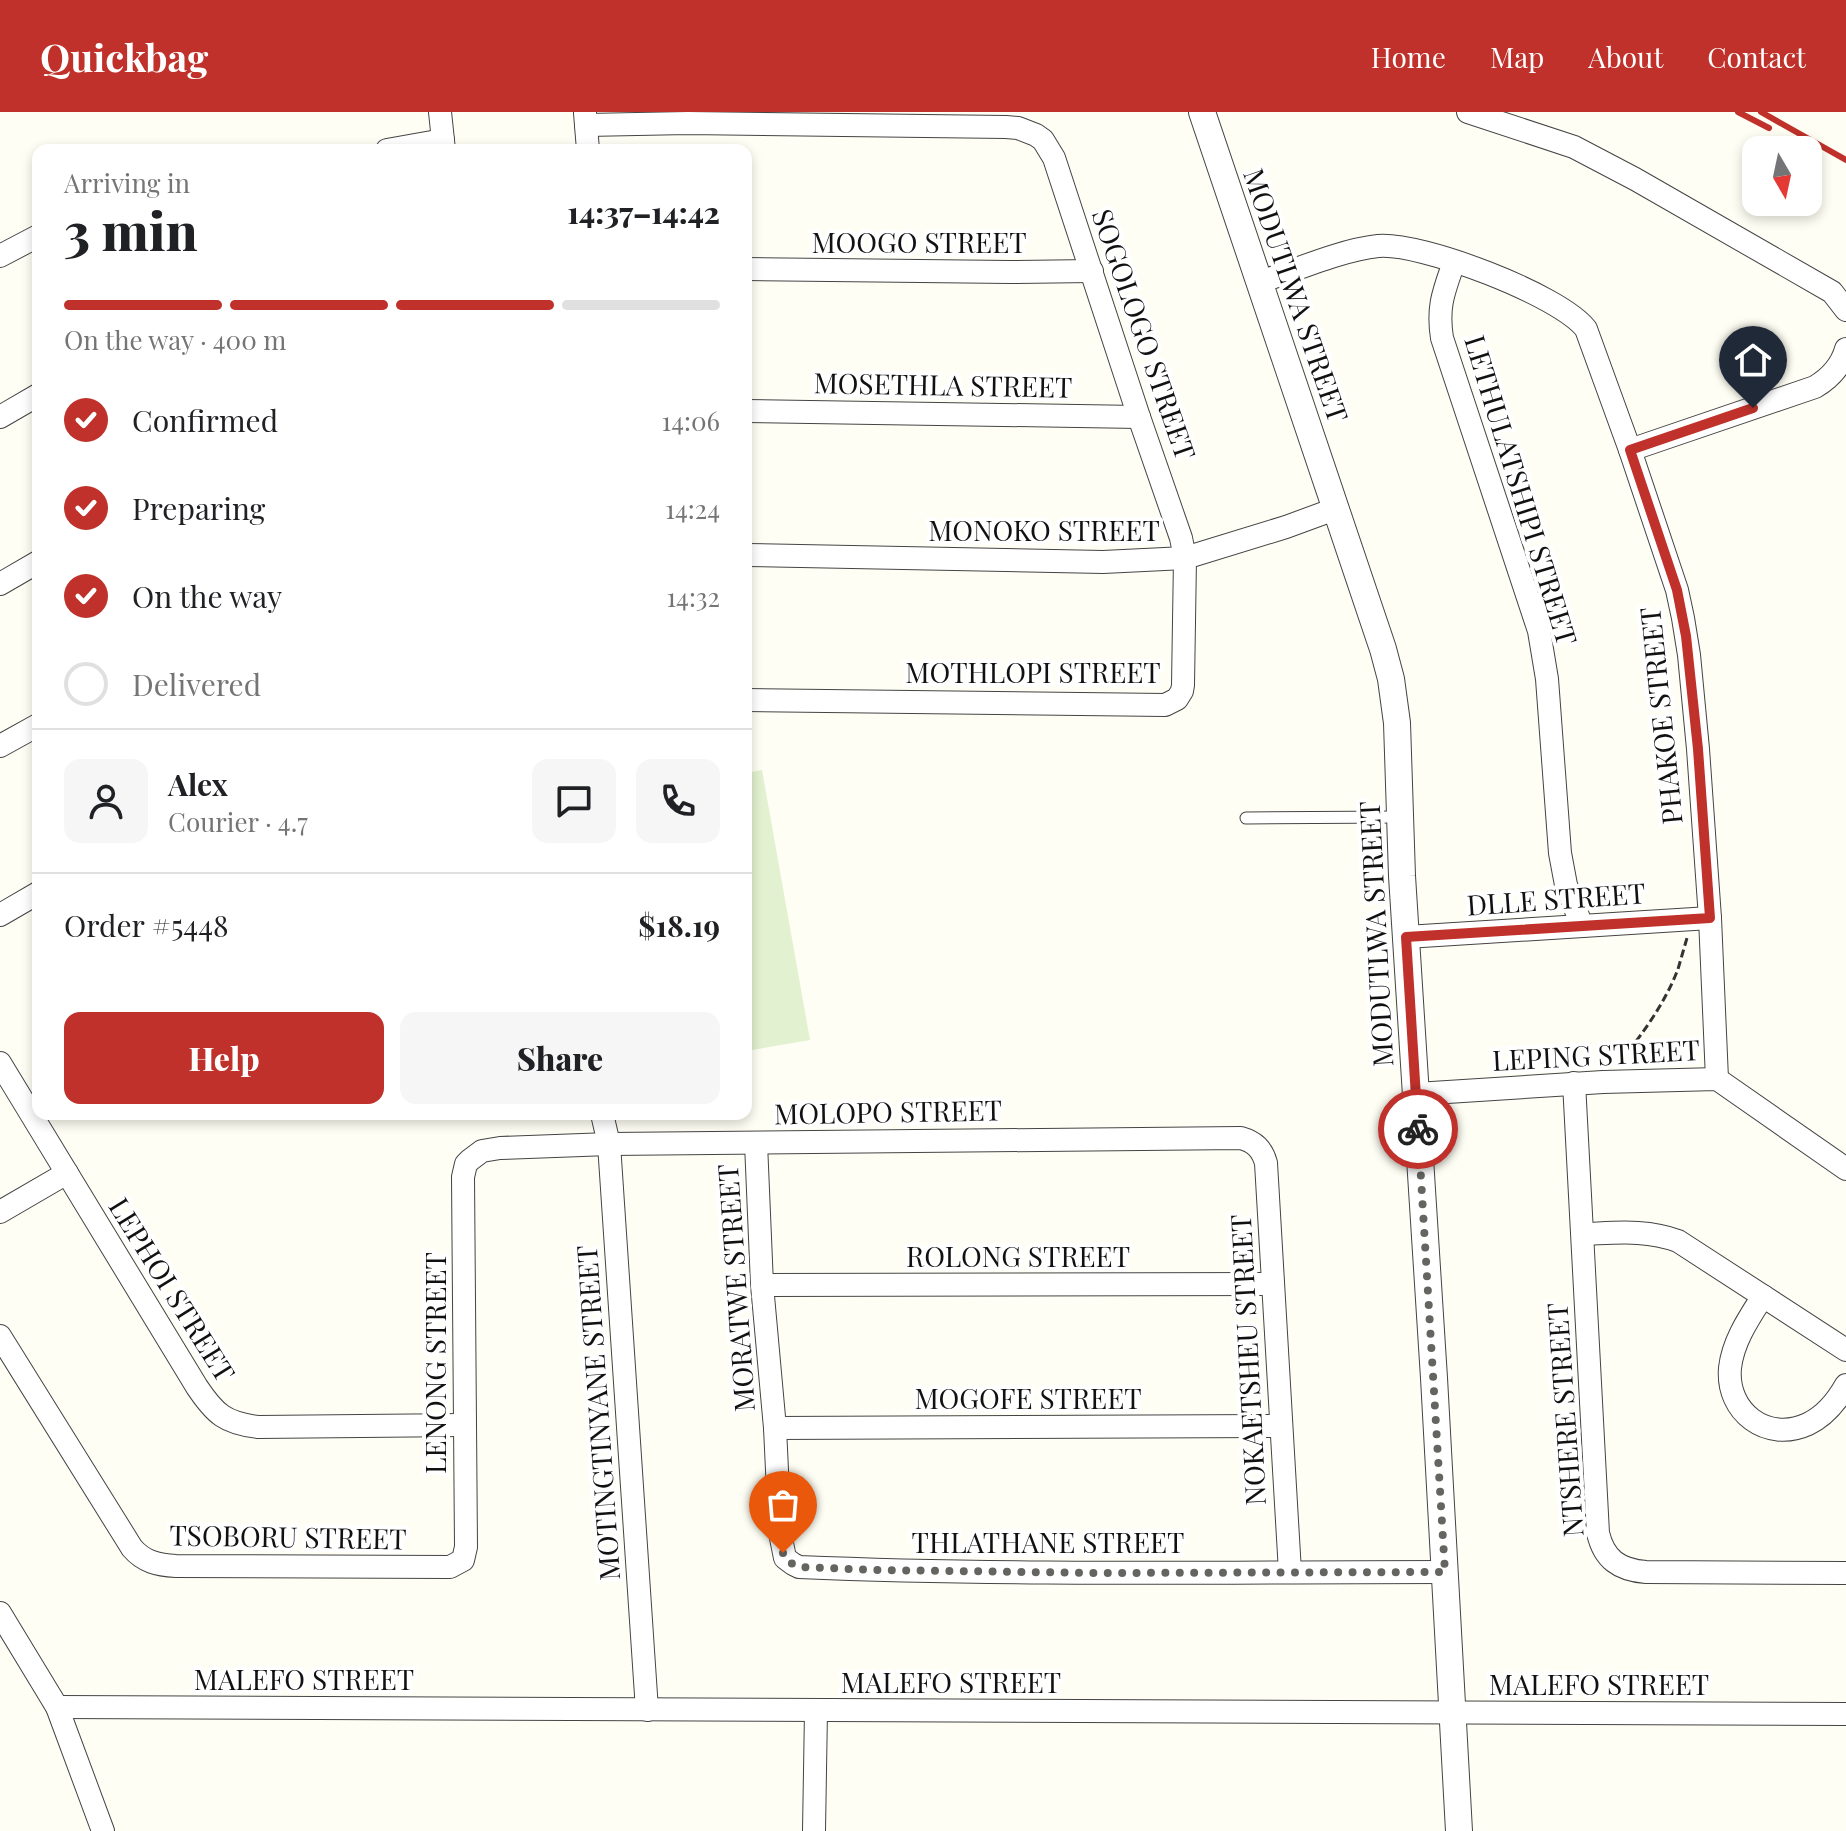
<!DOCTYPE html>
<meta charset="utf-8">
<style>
:root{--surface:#fff;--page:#f6f6f6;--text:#202124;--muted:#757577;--line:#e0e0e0;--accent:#bf312a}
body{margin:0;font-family:"Playfair Display",serif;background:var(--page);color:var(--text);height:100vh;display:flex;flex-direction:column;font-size:30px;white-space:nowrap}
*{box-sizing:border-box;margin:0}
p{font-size:26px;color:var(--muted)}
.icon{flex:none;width:44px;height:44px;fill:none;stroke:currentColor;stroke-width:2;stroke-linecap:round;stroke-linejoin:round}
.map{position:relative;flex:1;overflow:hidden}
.panel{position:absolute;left:32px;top:32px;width:720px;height:976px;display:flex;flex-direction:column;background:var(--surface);border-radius:16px;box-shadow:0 4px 12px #0003}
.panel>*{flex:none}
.needle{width:52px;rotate:171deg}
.controls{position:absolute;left:1742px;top:24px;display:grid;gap:16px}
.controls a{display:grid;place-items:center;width:80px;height:80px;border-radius:16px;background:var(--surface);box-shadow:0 4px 12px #0003;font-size:40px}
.pin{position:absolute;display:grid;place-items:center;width:68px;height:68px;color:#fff;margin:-82px -34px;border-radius:50% 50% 50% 0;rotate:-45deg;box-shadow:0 0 8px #0007}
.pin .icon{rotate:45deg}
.courier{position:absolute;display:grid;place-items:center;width:80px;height:80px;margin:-40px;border:6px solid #bf312a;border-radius:50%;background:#fff;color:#222;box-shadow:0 2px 10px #0007}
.summary em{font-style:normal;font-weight:800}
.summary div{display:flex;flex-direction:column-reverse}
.summary{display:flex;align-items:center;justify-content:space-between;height:136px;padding:0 32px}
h1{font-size:52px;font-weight:800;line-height:60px}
.bar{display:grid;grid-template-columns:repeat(4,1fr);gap:12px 8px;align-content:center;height:96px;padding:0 32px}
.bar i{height:10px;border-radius:6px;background:var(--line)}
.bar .current{background:var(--accent)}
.bar p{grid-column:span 4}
.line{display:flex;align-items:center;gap:20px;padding:0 32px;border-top:2px solid var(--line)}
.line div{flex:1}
.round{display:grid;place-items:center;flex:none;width:84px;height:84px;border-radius:16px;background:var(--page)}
ol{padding:0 32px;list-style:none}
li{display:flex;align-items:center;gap:24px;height:88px}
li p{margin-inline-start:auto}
li .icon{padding:8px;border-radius:50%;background:var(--accent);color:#fff;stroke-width:4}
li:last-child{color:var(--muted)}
li i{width:44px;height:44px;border:4px solid var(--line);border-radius:50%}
.primary-button{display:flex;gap:16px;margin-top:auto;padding:16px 32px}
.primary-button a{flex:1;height:92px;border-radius:16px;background:var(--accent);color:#fff;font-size:32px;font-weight:800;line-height:92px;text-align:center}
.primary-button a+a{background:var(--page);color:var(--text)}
header{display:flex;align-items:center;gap:48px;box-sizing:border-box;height:112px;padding:0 40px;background:var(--accent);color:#fff}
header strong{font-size:38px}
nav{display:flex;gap:44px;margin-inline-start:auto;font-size:28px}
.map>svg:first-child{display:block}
.pitch{fill:#e2f1cf}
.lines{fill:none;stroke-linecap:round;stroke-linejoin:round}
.service-casing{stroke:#444;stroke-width:13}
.minor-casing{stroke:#444;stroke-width:24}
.tertiary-casing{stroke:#444;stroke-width:28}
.path{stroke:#333;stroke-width:3;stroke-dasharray:8 4;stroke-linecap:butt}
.service{stroke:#fff;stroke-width:11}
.minor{stroke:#fff;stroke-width:22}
.tertiary{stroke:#fff;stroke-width:26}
.rail{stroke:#bf312a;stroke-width:6}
.done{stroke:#646460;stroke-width:8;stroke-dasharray:0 14.4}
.route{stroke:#bf312a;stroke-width:10}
.labels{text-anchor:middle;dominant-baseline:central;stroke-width:8;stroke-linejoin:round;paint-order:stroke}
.street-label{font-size:28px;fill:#111;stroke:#fff}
</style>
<header>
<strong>Quickbag</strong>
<nav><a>Home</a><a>Map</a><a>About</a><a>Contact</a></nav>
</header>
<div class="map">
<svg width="1846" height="1719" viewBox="0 0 1846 1719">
<rect width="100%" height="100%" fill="#fffef4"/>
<!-- pitch -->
<path class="pitch" d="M 762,658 L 810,928 L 746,939 L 746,661 Z"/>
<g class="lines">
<!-- service casing -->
<g class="service-casing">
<path id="service" d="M 1246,706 L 1400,705"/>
</g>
<!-- minor casing -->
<g class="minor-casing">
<g id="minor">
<path d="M 440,0 L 444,38"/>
<path d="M 1468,0 L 1574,35 L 1635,67 L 1832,180 L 1846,198"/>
<path d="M 585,1 L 588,38"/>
<path d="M 586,13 L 688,11 L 1006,15 L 1018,16 L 1036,23 L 1043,28 L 1054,46 L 1139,305 L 1181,426 L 1185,446 L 1183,573 L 1182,579 L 1177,587 L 1165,593 L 746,588"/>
<path d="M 387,38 L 443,28"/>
<path d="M 0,144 L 38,124"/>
<path d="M 1454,150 C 1444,179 1437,194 1442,226 L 1539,519 L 1547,567 L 1560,741 L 1566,773 L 1582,814"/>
<path d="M 746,157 L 1010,160 L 1092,159"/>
<path d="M 1260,170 C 1296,158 1341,138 1378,134 C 1421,130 1560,183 1586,217 L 1630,338 L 1677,478 L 1683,506 L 1689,543 L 1698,637 L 1710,806 L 1717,967"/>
<path d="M 746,299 L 1139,305"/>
<path d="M 0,305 L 38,283"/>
<path d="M 1630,338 L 1815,275 C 1830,266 1841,255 1846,237"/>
<path d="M 746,443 L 1103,450 L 1185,446 L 1286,415 L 1335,397"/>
<path d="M 0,472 L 38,450"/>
<path d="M 0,634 L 38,613"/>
<path d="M 0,803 L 38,781"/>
<path d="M 1406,825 L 1710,806"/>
<path d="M 0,951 L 197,1275 C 215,1302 225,1311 258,1315 L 464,1313"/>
<path d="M 1574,971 L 1598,1421 C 1604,1447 1619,1458 1646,1460 L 1846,1461"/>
<path d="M 1416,982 L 1603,970 L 1717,967 L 1846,1057"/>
<path d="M 602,1002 L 609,1032 L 647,1598"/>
<path d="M 756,1031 L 762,1173 L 775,1316 L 780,1421 L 785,1446 L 793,1452 L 799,1455 C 1014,1464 1230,1460 1445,1460"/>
<path d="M 0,1100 L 67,1061"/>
<path d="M 1583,1122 C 1615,1121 1646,1117 1678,1129 L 1846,1238"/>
<path d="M 762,1173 L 1273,1172"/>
<path d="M 1763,1184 C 1749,1206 1733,1229 1730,1256 C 1726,1300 1767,1331 1808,1312 C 1825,1304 1837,1289 1846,1273"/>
<path d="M 0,1224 L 132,1436 C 144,1450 158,1453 176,1454 L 450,1455 L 463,1448 L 466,1435 L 463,1065 L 466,1052 L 470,1048 L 482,1039 L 500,1036 L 609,1032 L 1241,1026 C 1255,1030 1262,1037 1266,1051 L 1290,1460"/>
<path d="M 775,1316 L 1281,1314"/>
<path d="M 0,1501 L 57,1595 L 103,1719"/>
<path d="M 57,1595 L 1846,1602"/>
<path d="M 814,1719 L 816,1599"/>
</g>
</g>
<!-- tertiary casing -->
<g class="tertiary-casing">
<path id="tertiary" d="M 1202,0 L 1383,537 L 1391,567 L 1397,611 L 1402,764 L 1434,1266 L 1459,1719"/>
</g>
<!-- path -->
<path class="path" d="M 1621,948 C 1643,922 1666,889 1678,857 C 1681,847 1684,836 1687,826"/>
<!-- service -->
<use href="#service" class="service"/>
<!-- minor -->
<use href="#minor" class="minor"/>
<!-- tertiary -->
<use href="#tertiary" class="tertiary"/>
<!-- rail -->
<g class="rail">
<path d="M 1738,0 L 1769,16"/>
<path d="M 1761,0 L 1846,48"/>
</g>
</g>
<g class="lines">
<!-- done -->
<path class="done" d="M 783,1441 L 787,1449 L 799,1455 L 878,1458 L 1097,1461 L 1445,1460 L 1418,1017"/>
<!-- route -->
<path class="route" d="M 1418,1017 L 1406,825 L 1710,806 L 1698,637 L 1686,524 L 1677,478 L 1630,338 L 1753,296"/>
</g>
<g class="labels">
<!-- street labels -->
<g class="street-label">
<text x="919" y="129">MOOGO STREET</text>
<text transform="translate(1297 183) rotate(71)">MODUTLWA STREET</text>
<text transform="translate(1145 222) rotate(71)">SOGOLOGO STREET</text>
<text transform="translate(943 272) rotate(1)">MOSETHLA STREET</text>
<text transform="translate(1522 378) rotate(73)">LETHULATSHIPI STREET</text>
<text x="1044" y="417">MONOKO STREET</text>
<text x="1033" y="559">MOTHLOPI STREET</text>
<text transform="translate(1660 604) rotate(-96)">PHAKOE STREET</text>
<text transform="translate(1556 786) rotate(-4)">DLLE STREET</text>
<text transform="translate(1375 822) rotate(-93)">MODUTLWA STREET</text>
<text transform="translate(1596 942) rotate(-3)">LEPING STREET</text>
<text transform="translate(888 999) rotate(-1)">MOLOPO STREET</text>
<text x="1018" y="1143">ROLONG STREET</text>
<text transform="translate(735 1176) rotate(-94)">MORATWE STREET</text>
<text transform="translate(173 1177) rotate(58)">LEPHOI STREET</text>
<text transform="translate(1247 1248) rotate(-93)">NOKAETSHEU STREET</text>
<text transform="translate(434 1251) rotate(-90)">LENONG STREET</text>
<text x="1028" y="1285">MOGOFE STREET</text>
<text transform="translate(597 1301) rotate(-94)">MOTINGTINYANE STREET</text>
<text transform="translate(1564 1308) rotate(-94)">NTSHERE STREET</text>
<text transform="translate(288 1424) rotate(1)">TSOBORU STREET</text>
<text x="1048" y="1429">THLATHANE STREET</text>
<text x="304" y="1566">MALEFO STREET</text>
<text x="951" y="1569">MALEFO STREET</text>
<text x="1599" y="1571">MALEFO STREET</text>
</g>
</g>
</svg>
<div class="controls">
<a><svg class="needle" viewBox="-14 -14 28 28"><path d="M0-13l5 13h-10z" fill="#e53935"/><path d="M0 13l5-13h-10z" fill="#757577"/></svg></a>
</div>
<div class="pin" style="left:783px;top:1441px;background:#ea580c"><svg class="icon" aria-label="bag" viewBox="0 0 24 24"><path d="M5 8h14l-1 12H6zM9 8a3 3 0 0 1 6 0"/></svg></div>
<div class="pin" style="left:1753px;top:296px;background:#1f2937"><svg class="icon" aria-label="home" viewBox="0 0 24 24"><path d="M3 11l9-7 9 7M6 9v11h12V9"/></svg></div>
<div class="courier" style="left:1418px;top:1017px"><svg class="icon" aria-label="bike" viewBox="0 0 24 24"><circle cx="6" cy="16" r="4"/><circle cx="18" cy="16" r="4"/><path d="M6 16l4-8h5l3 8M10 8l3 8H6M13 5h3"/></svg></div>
<section class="panel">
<div class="summary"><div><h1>3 min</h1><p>Arriving in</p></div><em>14:37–14:42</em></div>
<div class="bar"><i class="current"></i><i class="current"></i><i class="current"></i><i></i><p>On the way · 400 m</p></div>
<ol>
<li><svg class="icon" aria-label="check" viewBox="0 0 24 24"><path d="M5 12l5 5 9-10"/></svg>Confirmed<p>14:06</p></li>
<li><svg class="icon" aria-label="check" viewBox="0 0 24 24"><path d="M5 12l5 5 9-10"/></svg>Preparing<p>14:24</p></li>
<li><svg class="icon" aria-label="check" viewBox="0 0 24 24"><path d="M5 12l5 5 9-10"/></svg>On the way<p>14:32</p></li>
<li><i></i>Delivered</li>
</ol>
<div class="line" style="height:144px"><a class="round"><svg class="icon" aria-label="person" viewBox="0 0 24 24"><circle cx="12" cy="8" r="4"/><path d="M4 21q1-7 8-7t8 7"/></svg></a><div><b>Alex</b><p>Courier · 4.7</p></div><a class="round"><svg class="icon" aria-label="chat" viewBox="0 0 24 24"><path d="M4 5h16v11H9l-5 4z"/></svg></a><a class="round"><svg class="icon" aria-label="phone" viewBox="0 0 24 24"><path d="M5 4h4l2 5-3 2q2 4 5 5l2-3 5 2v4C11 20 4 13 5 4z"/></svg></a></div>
<div class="line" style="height:104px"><div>Order #5448</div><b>$18.19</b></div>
<div class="primary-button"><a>Help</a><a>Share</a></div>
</section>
</div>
